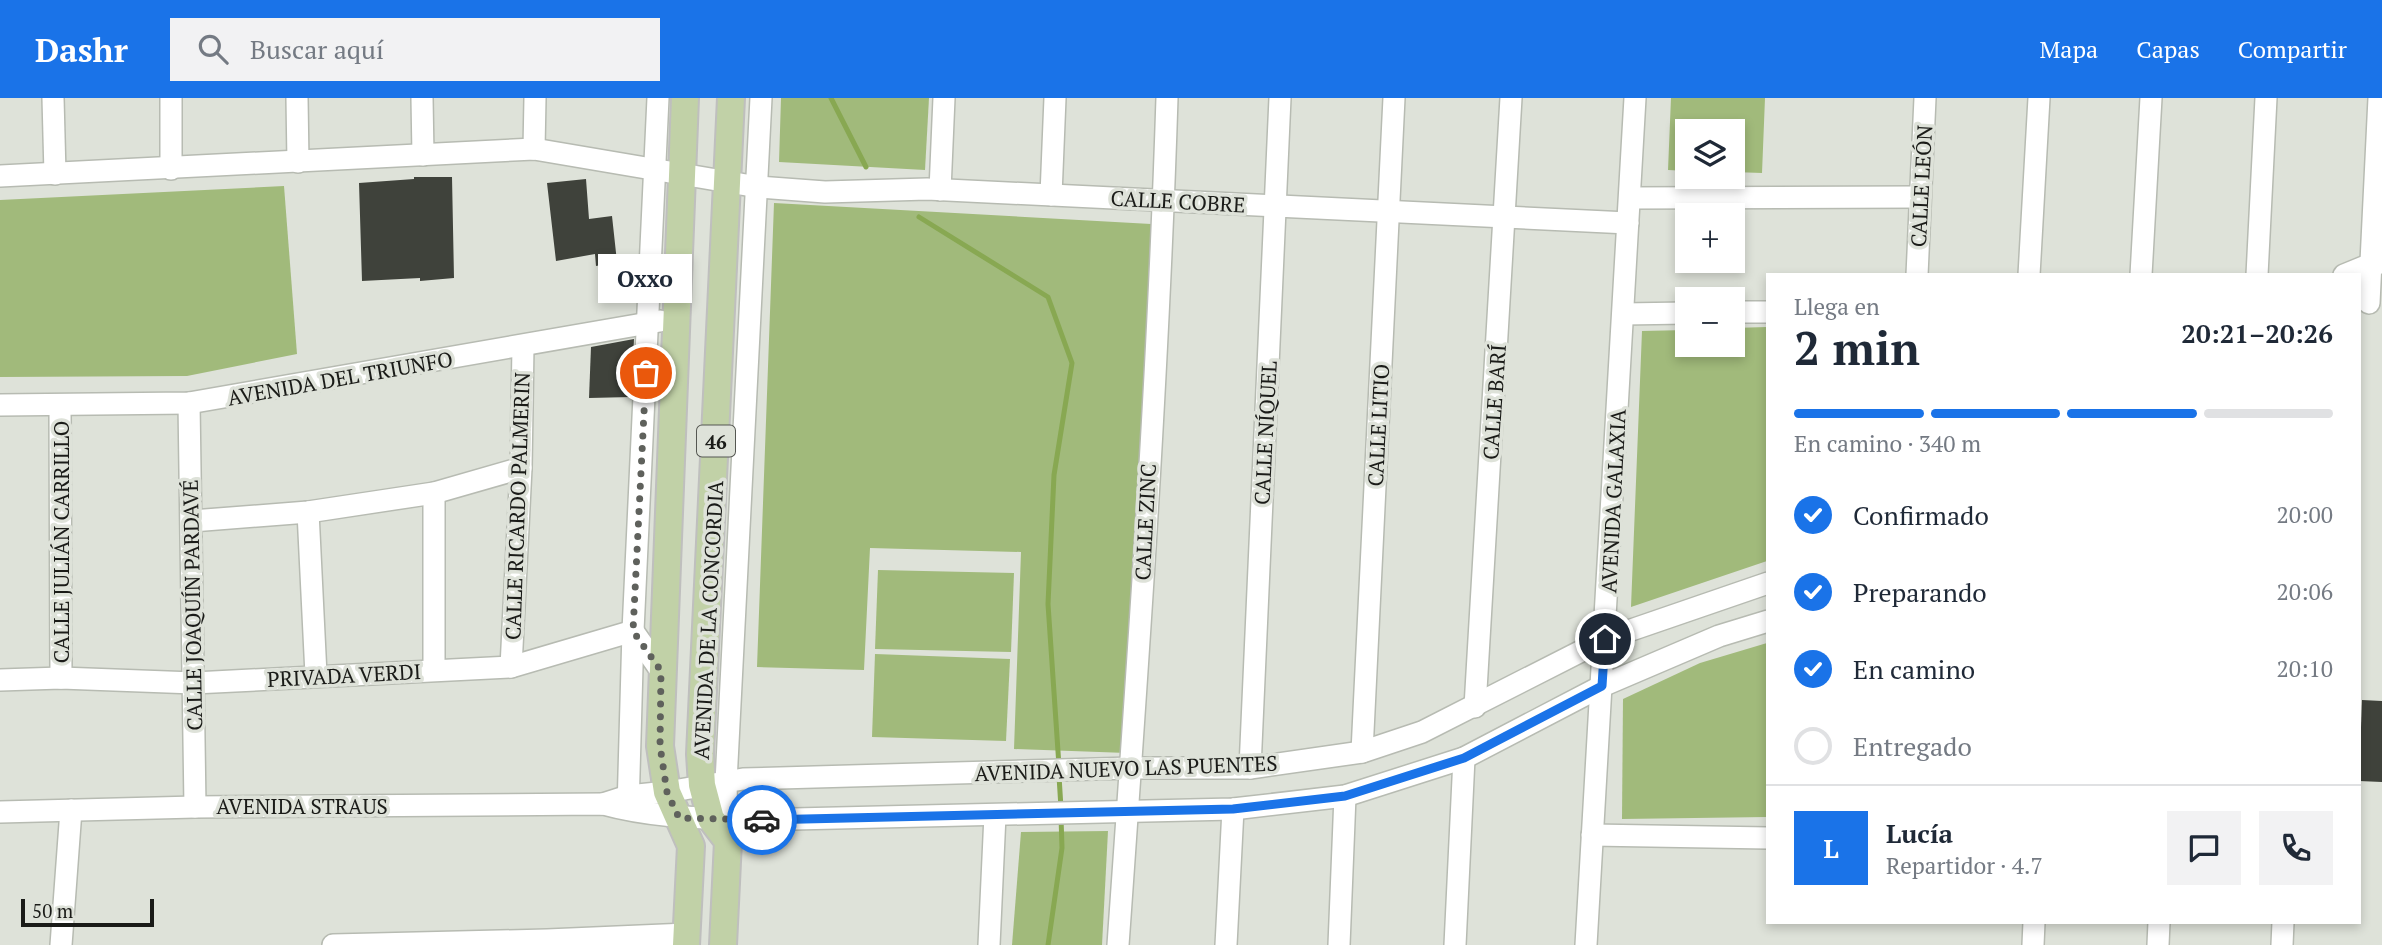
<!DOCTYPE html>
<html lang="es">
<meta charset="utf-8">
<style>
:root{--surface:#fff;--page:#f2f2f3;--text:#1f2937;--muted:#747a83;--line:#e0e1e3;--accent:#1a73e8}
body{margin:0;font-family:"PT Serif",serif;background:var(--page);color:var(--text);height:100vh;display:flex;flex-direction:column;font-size:26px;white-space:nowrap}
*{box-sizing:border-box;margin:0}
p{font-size:23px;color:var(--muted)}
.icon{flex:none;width:38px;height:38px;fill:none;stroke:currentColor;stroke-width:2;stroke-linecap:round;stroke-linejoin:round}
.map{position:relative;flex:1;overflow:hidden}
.panel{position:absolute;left:1766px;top:175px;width:595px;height:651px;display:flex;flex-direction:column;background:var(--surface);border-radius:0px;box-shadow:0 4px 10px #0003}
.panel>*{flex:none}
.tools{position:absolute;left:1675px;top:21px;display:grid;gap:14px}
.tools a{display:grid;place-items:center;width:70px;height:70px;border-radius:0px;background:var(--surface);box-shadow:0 4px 10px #0003;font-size:35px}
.scale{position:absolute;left:21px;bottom:18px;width:133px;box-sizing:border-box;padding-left:7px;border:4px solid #1a1b18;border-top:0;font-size:19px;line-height:24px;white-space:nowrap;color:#1a1b18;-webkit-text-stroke:5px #dee2d9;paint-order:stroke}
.pin{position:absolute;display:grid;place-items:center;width:60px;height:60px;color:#fff;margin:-30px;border:4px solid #fff;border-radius:50%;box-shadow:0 2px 7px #0007}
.courier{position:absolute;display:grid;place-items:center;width:70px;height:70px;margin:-35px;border:5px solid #1a73e8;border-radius:50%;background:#fff;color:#222;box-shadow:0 2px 9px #0007}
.bubble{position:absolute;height:49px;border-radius:0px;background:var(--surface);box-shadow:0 4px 10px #0003;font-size:23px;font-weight:800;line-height:49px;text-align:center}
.headline em{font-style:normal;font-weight:800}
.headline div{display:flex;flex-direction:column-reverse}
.headline{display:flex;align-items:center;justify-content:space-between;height:119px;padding:0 28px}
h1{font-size:46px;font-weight:800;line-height:52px}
.bar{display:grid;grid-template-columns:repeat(4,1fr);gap:10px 7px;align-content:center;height:84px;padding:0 28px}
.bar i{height:9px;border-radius:5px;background:var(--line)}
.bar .active{background:var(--accent)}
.bar p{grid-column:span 4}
.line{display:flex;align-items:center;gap:18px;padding:0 28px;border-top:2px solid var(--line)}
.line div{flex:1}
.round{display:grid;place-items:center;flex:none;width:74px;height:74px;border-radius:0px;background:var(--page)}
ol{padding:0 28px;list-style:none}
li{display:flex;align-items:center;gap:21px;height:77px}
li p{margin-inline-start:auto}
li .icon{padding:7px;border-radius:50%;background:var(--accent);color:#fff;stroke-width:4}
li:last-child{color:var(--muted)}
li i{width:38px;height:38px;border:4px solid var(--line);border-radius:50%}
header{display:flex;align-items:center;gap:42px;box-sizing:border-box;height:98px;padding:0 35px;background:var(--accent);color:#fff}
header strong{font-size:33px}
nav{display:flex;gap:38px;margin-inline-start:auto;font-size:24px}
.search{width:490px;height:63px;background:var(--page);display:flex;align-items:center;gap:18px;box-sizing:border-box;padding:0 24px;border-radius:0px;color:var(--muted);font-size:26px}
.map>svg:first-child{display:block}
.green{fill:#a1ba7b}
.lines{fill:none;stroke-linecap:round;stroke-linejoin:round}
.stream{stroke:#88a852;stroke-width:5}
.building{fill:#3f423b}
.minor-casing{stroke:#b7bbb2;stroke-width:24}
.major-casing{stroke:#bfbfbe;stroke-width:30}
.minor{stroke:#fff;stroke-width:21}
.major{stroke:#c1d1a7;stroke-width:26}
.done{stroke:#5f615c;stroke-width:7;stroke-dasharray:0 12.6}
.route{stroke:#1a73e8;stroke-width:9}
.labels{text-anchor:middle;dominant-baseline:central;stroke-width:7;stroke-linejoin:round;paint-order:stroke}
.shield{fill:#dee2d9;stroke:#555752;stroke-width:2}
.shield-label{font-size:19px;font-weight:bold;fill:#1a1b18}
.street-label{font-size:21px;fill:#1a1b18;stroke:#dee2d9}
</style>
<header>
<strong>Dashr</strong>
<div class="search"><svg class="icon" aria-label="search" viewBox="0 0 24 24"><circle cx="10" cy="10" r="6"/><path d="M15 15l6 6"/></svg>Buscar aquí</div>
<nav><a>Mapa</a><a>Capas</a><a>Compartir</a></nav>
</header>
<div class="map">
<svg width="2382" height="847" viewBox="0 0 2382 847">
<rect width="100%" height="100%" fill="#dee2d9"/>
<!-- green -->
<g class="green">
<path d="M 781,0 L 929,0 L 925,72 L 779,64 Z"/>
<path d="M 1671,0 L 1765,0 L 1762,75 L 1733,74 L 1732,33 L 1687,33 L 1687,73 L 1668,72 Z"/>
<path d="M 284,88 L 297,256 L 187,278 L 0,279 L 0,102 Z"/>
<path d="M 774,105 L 1151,126 L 1127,655 L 1014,651 L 1021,454 L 870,450 L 864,572 L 757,569 Z"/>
<path d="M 1767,229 L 1767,463 L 1631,509 L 1642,233 L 1687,232 L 1687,247 L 1732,247 L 1733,230 Z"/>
<path d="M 878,472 L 1014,475 L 1011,554 L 875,551 Z"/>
<path d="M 1767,545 L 1767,719 L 1622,721 L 1623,601 L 1700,565 Z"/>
<path d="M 875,556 L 1010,561 L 1006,643 L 872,639 Z"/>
<path d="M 1108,733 L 1102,847 L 1012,847 L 1021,734 Z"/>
</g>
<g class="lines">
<!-- stream -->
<g class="stream">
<path d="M 831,0 L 866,69"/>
<path d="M 919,119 L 1048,199 L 1072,265 L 1054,377 L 1048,506 L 1059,668"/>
<path d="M 1059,678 L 1061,710"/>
<path d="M 1048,847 L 1062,750 L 1061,719"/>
</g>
</g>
<!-- building -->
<g class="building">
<path d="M 414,79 L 452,79 L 454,180 L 420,183 L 420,180 L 362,183 L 359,85 L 414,81 Z"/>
<path d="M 586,81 L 589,121 L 612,118 L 617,164 L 596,168 L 595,156 L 556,163 L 547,85 Z"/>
<path d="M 634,241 L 631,299 L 589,300 L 591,249 Z"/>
<path d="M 2362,602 L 2382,603 L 2382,684 L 2359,683 Z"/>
</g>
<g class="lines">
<!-- minor casing -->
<g class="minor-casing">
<g id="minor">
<path d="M 53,0 L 55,76"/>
<path d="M 297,0 L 298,64"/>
<path d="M 422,0 L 423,57"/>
<path d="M 534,51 L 535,0"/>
<path d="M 171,71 L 171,0"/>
<path d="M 0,78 L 534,51 L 758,89 L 825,94 L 927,91 L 1628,125"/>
<path d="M 940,92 L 944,0"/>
<path d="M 1051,97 L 1055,0"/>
<path d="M 1630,100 L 1920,99"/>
<path d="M 1917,177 L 1925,0"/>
<path d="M 2029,177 L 2039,0"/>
<path d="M 2141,177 L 2151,0"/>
<path d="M 2257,177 L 2266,0"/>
<path d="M 2344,177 L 2371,166 L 2382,165"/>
<path d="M 2369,205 L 2379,0"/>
<path d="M 1732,214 L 1768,214"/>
<path d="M 1623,216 L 1687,215"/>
<path d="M 189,305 L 195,709"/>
<path d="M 0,307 L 189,305 L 660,223"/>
<path d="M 60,307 L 61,580"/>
<path d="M 434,395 L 434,572"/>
<path d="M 308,414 L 316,577"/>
<path d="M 192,423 L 308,414 L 434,395 L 521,370"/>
<path d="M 511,569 L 521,370 L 523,248"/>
<path d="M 0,582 L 61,580 L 194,585 L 511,569 L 633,533 L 661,573"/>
<path d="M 1475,609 L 1511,0"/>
<path d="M 1362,654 L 1394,0"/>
<path d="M 1250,670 L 1280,0"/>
<path d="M 603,706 L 628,698 L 667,694 L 743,681 L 1131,670 L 1250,670 L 1362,654 L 1422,634 L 1605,541 L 1768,485"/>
<path d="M 628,711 L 633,533 L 658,0"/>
<path d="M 0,714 L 195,709 L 603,706 C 650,719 698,720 747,722 L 1233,711 L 1345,698 L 1464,660 L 1602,588 L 1719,538 L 1768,523"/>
<path d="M 727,734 L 726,684 L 761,0"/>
<path d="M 1592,737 L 1768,740"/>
<path d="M 61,847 L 71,712"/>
<path d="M 333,847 L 547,842 L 687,836"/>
<path d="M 989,847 L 995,717"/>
<path d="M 1118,847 C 1138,565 1158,282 1167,0"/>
<path d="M 1226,847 L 1233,711"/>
<path d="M 1339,847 L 1345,698"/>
<path d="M 1455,847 L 1464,660"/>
<path d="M 1586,847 L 1635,0"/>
<path d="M 2033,847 L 2034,824"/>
<path d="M 2158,847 L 2159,824"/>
<path d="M 2282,847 L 2283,824"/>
</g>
</g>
<!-- major casing -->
<g class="major-casing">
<g id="major">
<path d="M 685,0 L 660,648 L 667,694 L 691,748 L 686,847"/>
<path d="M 723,847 L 728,743 L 711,721 L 702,687 L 700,656 L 731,0"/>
</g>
</g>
<!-- minor -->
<use href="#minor" class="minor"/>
<!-- major -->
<use href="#major" class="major"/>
</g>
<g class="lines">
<!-- done -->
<path class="done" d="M 646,275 L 633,533 L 661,573 L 660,648 L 667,694 L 679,720 L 762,722"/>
<!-- route -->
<path class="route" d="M 762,722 L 1233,711 L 1345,698 L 1464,660 L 1602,588 L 1605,541"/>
</g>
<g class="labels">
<!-- shield labels -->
<rect class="shield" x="697" y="327.5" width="38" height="31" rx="5"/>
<g class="shield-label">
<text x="716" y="343">46</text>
</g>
<!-- street labels -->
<g class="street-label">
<text transform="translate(1921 88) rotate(-87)">CALLE LEÓN</text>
<text transform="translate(1178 103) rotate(3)">CALLE COBRE</text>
<text transform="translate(340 280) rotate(-10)">AVENIDA DEL TRIUNFO</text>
<text transform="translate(1494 304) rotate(-86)">CALLE BARÍ</text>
<text transform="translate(1378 327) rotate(-87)">CALLE LITIO</text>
<text transform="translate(1265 335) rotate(-87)">CALLE NÍQUEL</text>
<text transform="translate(1613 403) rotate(-87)">AVENIDA GALAXIA</text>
<text transform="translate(517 408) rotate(-88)">CALLE RICARDO PALMERIN</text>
<text transform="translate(1145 424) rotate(-87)">CALLE ZINC</text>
<text transform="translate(61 444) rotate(-90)">CALLE JULIÁN CARRILLO</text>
<text transform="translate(192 507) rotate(-91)">CALLE JOAQUÍN PARDAVÉ</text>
<text transform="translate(708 522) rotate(-87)">AVENIDA DE LA CONCORDIA</text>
<text transform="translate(344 577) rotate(-3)">PRIVADA VERDI</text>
<text transform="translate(1126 670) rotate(-2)">AVENIDA NUEVO LAS PUENTES</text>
<text x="302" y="708">AVENIDA STRAUS</text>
</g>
</g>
</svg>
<div class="tools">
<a><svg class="icon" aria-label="layers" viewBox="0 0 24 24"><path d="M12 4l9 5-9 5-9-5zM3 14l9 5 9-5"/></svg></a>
<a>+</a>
<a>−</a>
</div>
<div class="scale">50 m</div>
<div class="pin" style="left:646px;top:275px;background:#ea580c"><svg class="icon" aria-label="bag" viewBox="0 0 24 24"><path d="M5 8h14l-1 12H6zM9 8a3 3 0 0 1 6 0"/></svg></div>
<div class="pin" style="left:1605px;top:541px;background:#1f2937"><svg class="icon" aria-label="home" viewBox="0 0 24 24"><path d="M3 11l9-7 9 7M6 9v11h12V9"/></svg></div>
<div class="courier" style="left:762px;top:722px"><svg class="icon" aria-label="car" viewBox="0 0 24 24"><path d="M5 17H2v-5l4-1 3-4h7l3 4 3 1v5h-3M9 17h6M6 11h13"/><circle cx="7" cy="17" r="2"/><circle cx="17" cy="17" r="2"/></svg></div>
<div class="bubble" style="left:598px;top:156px;width:94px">Oxxo</div>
<section class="panel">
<div class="headline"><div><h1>2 min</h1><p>Llega en</p></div><em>20:21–20:26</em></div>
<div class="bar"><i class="active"></i><i class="active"></i><i class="active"></i><i></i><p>En camino · 340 m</p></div>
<ol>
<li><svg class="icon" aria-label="check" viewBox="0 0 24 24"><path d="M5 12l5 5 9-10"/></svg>Confirmado<p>20:00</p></li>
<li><svg class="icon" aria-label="check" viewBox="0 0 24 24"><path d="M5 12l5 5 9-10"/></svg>Preparando<p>20:06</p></li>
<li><svg class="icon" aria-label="check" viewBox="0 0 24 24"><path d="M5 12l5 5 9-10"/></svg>En camino<p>20:10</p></li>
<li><i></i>Entregado</li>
</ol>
<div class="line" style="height:126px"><b class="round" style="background:var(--accent);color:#fff">L</b><div><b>Lucía</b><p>Repartidor · 4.7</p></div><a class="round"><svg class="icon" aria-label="chat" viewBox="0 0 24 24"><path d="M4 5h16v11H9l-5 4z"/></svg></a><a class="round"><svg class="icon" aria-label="phone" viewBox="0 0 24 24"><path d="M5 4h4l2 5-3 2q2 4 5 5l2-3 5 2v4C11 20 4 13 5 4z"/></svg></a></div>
</section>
</div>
